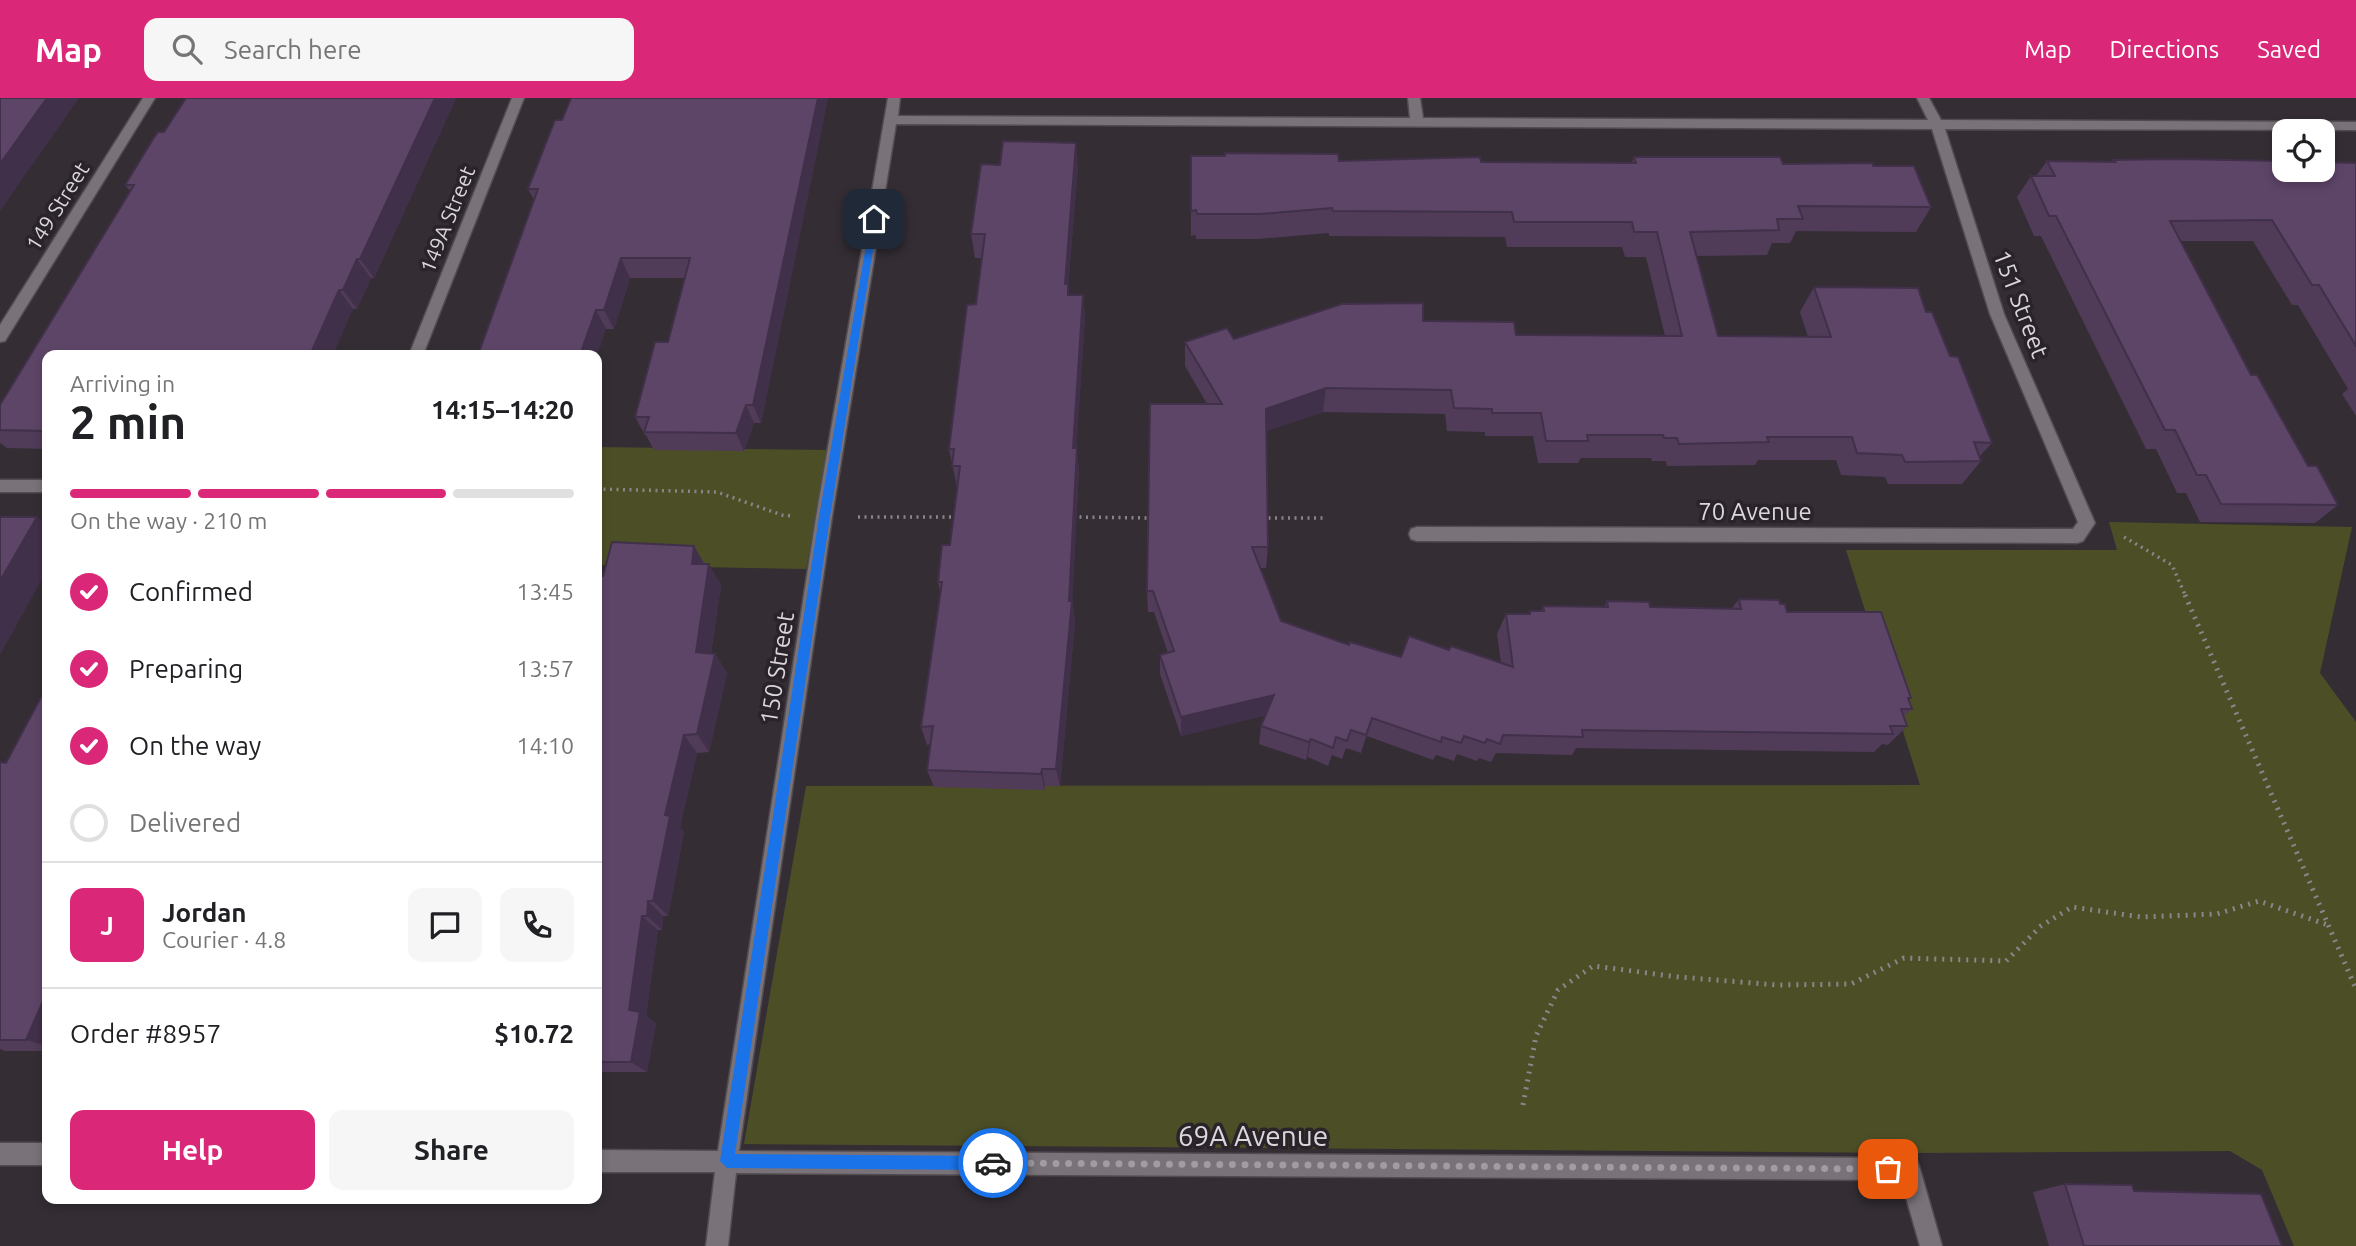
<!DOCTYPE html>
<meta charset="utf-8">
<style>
:root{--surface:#fff;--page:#f6f6f6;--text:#202124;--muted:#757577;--line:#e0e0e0;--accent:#db2777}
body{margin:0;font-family:Ubuntu,sans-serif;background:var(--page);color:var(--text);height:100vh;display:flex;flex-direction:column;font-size:26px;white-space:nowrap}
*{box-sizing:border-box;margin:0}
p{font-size:23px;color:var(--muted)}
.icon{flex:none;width:38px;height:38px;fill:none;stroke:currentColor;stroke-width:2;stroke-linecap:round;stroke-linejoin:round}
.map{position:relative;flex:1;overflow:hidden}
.sheet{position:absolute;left:42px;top:252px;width:560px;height:854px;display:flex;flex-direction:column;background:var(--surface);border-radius:14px;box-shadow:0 4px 10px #0003}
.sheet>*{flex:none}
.tools{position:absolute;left:2272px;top:21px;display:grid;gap:14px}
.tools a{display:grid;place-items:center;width:63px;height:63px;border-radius:14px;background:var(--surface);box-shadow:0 4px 10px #0003;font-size:35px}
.pin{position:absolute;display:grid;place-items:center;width:60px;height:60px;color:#fff;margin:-30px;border-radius:14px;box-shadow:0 4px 10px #0006}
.courier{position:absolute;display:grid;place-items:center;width:70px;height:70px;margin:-35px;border:5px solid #1a73e8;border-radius:50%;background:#fff;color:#222;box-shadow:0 2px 9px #0007}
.overview em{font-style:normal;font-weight:600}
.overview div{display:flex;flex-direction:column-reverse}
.overview{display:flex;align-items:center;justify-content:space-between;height:119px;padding:0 28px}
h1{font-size:46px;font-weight:600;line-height:52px}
.bar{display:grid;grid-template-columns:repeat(4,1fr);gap:10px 7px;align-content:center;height:84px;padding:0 28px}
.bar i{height:9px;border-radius:5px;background:var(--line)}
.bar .current{background:var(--accent)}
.bar p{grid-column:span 4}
.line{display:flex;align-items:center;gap:18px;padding:0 28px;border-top:2px solid var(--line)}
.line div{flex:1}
.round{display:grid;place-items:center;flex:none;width:74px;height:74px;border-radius:14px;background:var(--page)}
ol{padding:0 28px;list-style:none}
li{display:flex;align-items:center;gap:21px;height:77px}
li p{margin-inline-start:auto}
li .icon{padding:7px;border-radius:50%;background:var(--accent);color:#fff;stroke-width:4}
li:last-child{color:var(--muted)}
li i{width:38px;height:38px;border:4px solid var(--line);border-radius:50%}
.primary-button{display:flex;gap:14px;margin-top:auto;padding:14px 28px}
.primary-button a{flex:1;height:80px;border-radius:14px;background:var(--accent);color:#fff;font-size:28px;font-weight:600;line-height:80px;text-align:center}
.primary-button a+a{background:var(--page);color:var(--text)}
header{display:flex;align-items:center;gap:42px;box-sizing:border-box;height:98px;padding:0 35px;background:var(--accent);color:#fff}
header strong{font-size:33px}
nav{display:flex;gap:38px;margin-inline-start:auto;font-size:24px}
.search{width:490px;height:63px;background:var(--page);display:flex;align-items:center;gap:18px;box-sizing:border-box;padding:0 24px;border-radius:14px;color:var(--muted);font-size:26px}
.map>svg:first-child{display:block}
.green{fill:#4c4f26}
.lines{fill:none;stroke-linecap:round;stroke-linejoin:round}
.street-casing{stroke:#514c50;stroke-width:3}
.path-far1{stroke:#8a858a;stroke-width:3.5;stroke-dasharray:2 4.5;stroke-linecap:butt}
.path{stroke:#8a858a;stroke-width:5;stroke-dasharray:2 6;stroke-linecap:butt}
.street{fill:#7a7279;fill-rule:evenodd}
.wall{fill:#503b59}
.shaded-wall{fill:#413049}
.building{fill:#5d4568;stroke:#413049;stroke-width:2}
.route{fill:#1a73e8}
.done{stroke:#a09ca0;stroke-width:7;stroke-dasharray:0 12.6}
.labels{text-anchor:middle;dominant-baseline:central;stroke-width:7;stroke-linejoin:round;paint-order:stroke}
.far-street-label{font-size:21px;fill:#dad7da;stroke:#2a242a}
.street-label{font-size:24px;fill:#dad7da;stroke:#2a242a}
.near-street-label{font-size:28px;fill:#dad7da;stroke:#2a242a}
</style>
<header>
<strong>Map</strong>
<div class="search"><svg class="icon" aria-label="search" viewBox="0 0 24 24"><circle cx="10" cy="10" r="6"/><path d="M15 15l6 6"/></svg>Search here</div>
<nav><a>Map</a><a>Directions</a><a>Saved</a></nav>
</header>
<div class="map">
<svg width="2356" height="1148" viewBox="0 0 2356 1148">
<rect width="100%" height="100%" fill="#342e34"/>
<!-- green -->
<g class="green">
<path d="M 597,349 L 828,352 L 806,471 L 597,467 Z"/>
<path d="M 2109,424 L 2352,429 L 2320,575 L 2356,624 L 2356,1148 L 2294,1148 L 2262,1072 L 2230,1053 L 1915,1055 L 744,1046 L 806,688 L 1920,687 L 1846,452 L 2117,452 Z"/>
</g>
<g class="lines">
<!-- street casing -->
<g class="street-casing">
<g id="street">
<path d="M 143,0 L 155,0 L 5,243 L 0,244 L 0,227 Z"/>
<path d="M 512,0 L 524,0 L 423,257 L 409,257 Z"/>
<path d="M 888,0 L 900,0 L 898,18 L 1410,20 L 1408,0 L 1420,0 L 1423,20 L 1928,22 L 1917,0 L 1929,0 L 1941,22 L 2356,24 L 2356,32 L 1945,31 L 2004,216 L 2095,425 L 2083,443 L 2077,445 L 1417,443 L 1411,441 L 1409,436 L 1411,431 L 1417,429 L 2073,431 L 2078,424 L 1990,216 L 1932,31 L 896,26 L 832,419 L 739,1053 L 1909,1060 L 1917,1063 L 1920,1071 L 1942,1148 L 1920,1148 L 1901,1082 L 736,1075 L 728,1148 L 706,1148 L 715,1074 L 597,1074 L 597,1052 L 718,1053 L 816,419 Z"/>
<rect x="0" y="382" width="47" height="12"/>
<rect x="0" y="1045" width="47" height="22"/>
</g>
</g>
<!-- path-far1 -->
<g class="path-far1">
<path d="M 597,391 L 717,394 L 782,417 L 793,418"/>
<path d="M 858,419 L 959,419"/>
<path d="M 1073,419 L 1152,420"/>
<path d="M 1262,420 L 1325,420"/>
<path d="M 2124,439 L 2172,467 L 2186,499"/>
</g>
<!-- path -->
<g class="path">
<path d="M 2185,497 L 2356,891"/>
<path d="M 1523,1007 L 1536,938 L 1558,892 L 1593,868 L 1679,879 L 1777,887 L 1851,886 L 1904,860 L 2006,863 L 2041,828 L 2072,809 L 2141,819 L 2217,816 L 2259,803 L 2328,827"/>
</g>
<!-- street -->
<use href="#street" class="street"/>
</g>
<!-- wall -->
<g class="wall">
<path d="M 456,0 L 374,180 L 371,180 L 357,211 L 353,211 L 343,232 L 47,257 L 47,351 L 7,350 L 0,345 L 0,307 L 130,93 L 125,87 L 164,34 Z"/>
<path d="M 571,0 L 828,0 L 761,325 L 754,325 L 744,353 L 654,352 L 646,337 L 645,337 L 635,319 L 668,244 L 685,180 L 630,180 L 614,231 L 606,231 L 528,91 L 562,22 Z"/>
<path d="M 1191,58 L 1339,63 L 1632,65 L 1634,59 L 1783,66 L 1873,68 L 1931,109 L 1916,134 L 1796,133 L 1790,145 L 1772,145 L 1767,157 L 1696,158 L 1718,238 L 1808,239 L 1800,214 L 1814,189 L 1926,214 L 1950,258 L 1992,345 L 1979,359 L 1981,363 L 1962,386 L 1888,386 L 1885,379 L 1841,377 L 1836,362 L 1758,362 L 1755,367 L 1667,368 L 1666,363 L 1652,363 L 1651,360 L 1581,360 L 1578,365 L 1538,365 L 1533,338 L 1485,338 L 1485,334 L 1447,333 L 1445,316 L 1323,314 L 1266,333 L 1268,449 L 1266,470 L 1260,470 L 1281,523 L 1349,547 L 1401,559 L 1449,552 L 1501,565 L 1497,536 L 1506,516 L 1529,516 L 1530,513 L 1541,513 L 1543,508 L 1604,509 L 1607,503 L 1650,509 L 1732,510 L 1739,501 L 1780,506 L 1787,514 L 1911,600 L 1909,602 L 1912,611 L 1904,618 L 1907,628 L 1888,647 L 1882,646 L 1874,654 L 1576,650 L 1572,657 L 1496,655 L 1491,664 L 1479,660 L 1477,663 L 1457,656 L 1454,663 L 1436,657 L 1433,662 L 1367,638 L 1361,655 L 1346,650 L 1342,661 L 1332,657 L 1328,668 L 1308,659 L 1306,662 L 1259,646 L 1261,628 L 1266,617 L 1181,638 L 1160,576 L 1160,557 L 1168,555 L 1154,514 L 1148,514 L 1147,493 L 1207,306 L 1185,268 L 1185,244 L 1234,241 L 1423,223 L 1516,237 L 1665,238 L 1646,159 L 1625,159 L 1622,149 L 1507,149 L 1505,139 L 1329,138 L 1329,135 L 1258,141 L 1196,141 L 1196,137 L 1191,138 Z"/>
<path d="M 2113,62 L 2356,65 L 2356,318 L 2342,296 L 2348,291 L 2298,207 L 2292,207 L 2253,143 L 2181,143 L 2251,277 L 2308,368 L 2338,407 L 2315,425 L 2200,424 L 2186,395 L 2177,395 L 2156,351 L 2146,351 L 2041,138 L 2034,138 L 2017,99 L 2031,78 L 2036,78 L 2047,63 L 2111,64 Z"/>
<path d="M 1078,69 L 1068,188 L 1069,197 L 1083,197 L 1085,220 L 1076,350 L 1079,372 L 1072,503 L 1075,523 L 1060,688 L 1045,688 L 1045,692 L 934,689 L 927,672 L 930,646 L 927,647 L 921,629 L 940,493 L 938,484 L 950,447 L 957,389 L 949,351 L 976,206 L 982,160 L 975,160 L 971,136 Z"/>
<path d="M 694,448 L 705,466 L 721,487 L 711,555 L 715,556 L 727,575 L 709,654 L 697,655 L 680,729 L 684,734 L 668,818 L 663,818 L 662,832 L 658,832 L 646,918 L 656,925 L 647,974 L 597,974 L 597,478 L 603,478 Z"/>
<path d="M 47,588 L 47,953 L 5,953 L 0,951 L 0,664 L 6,665 Z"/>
<path d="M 2065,1086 L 2134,1093 L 2282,1148 L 2049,1148 L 2033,1094 Z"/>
</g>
<!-- shaded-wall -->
<g class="shaded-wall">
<path d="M 47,0 L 79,0 L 0,113 L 0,66 Z"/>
<path d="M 435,0 L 456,0 L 374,180 L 360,161 Z"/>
<path d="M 818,0 L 828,0 L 761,325 L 753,307 Z"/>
<path d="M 1076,45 L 1078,69 L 1068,188 L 1071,209 L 1065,186 Z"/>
<path d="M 621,160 L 630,180 L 614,231 L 604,212 Z"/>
<path d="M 357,161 L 371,180 L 357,211 L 343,192 Z"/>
<path d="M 339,192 L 353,211 L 333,257 L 310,257 Z"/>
<path d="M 1083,197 L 1085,220 L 1075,372 L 1073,350 Z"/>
<path d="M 596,212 L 606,231 L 597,258 L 580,257 Z"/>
<path d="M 1326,290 L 1323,314 L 1264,334 L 1266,311 Z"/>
<path d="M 746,307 L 754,325 L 744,353 L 736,335 Z"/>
<path d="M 1077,350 L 1079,372 L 1072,507 L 1072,503 L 1075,523 L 1060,688 L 1056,671 L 1069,503 Z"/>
<path d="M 37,419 L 47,427 L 47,472 L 0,557 L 0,483 Z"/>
<path d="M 694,448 L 706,469 L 692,466 Z"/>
<path d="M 709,466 L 721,487 L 708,573 L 696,554 Z"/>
<path d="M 715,556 L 727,575 L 709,654 L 697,636 Z"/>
<path d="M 1274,597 L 1272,616 L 1181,638 L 1181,619 Z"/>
<path d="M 1372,620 L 1367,638 L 1361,655 L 1366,637 Z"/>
<path d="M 684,637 L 697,655 L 680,729 L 684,734 L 668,818 L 653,803 L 665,717 Z"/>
<path d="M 1311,641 L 1308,659 L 1306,662 L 1309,644 Z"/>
<path d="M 1042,671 L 1045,688 L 1045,692 L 1041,676 Z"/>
<path d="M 648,803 L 663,818 L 662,832 L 647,818 Z"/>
<path d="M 642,818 L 658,832 L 646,918 L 656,925 L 647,974 L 631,964 L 629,912 Z"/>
<path d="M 47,894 L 47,948 L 26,942 Z"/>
</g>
<!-- building -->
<g class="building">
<path d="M 0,0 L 47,0 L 0,66 Z"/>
<path d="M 186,0 L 435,0 L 360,161 L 357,161 L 343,192 L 339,192 L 310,257 L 47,257 L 47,333 L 0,332 L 0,307 L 134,87 L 125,87 L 153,41 L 158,34 L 164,34 Z"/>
<path d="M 571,0 L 818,0 L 753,307 L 746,307 L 736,335 L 644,334 L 649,319 L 635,319 L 655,244 L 668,244 L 690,160 L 621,160 L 604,212 L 596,212 L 580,257 L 478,257 L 538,91 L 528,91 L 555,22 L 562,22 Z"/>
<path d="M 1003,43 L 1076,45 L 1065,186 L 1068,186 L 1068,197 L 1083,197 L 1073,350 L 1077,350 L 1069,503 L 1072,503 L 1056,671 L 1042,671 L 1041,676 L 927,672 L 933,628 L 921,629 L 942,484 L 938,484 L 942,447 L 950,447 L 960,368 L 952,368 L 954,351 L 949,351 L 967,207 L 976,206 L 985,136 L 971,136 L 981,66 L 1000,67 Z"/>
<path d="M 1225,55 L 1338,56 L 1339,63 L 1480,59 L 1481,64 L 1636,65 L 1634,59 L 1780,59 L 1783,66 L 1873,65 L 1873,68 L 1914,68 L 1931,109 L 1798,108 L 1803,121 L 1777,121 L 1779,132 L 1690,134 L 1718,238 L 1831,239 L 1814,189 L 1918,190 L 1926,214 L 1932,214 L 1950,258 L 1958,259 L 1992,345 L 1974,344 L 1981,363 L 1905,364 L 1902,357 L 1857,355 L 1852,339 L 1767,339 L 1769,344 L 1679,346 L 1677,340 L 1664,340 L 1663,337 L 1587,337 L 1588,343 L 1546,343 L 1541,315 L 1492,315 L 1492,311 L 1454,310 L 1451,292 L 1326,290 L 1266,311 L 1268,449 L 1252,449 L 1281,523 L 1349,547 L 1350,544 L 1401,559 L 1409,538 L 1449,552 L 1451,548 L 1513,569 L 1506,516 L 1530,516 L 1530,513 L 1544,513 L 1543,508 L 1608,509 L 1607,503 L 1649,504 L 1650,509 L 1741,511 L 1739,501 L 1779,502 L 1780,506 L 1785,506 L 1787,514 L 1881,514 L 1911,600 L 1908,600 L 1912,611 L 1901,611 L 1907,628 L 1890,628 L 1893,636 L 1582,632 L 1583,639 L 1503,637 L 1500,646 L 1487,641 L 1485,645 L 1464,638 L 1461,645 L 1442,639 L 1441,644 L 1372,620 L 1366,637 L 1351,632 L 1347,643 L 1336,639 L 1333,650 L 1311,641 L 1309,644 L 1261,628 L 1274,597 L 1181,619 L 1160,557 L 1174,553 L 1153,493 L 1147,493 L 1150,306 L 1222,306 L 1185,244 L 1227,230 L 1234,241 L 1342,206 L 1423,205 L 1423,223 L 1514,224 L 1516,237 L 1682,238 L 1657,134 L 1634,134 L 1632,124 L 1514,124 L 1512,114 L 1333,113 L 1332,110 L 1260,116 L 1197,116 L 1196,112 L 1191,113 L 1191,58 L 1225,58 Z"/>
<path d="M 2174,61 L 2284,63 L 2284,72 L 2322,72 L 2322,64 L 2356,65 L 2356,248 L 2319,187 L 2312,187 L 2272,122 L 2170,123 L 2251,277 L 2257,277 L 2308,368 L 2317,368 L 2338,407 L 2221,406 L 2206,377 L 2197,377 L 2175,332 L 2165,332 L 2056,118 L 2049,118 L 2031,78 L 2055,78 L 2047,63 L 2115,64 L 2113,62 Z"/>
<path d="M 0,419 L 37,419 L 0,483 Z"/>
<path d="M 612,444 L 694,448 L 692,466 L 709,466 L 696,554 L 715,556 L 697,636 L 684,637 L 665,717 L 670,718 L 653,803 L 648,803 L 647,818 L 642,818 L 629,912 L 640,914 L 631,964 L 597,964 L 597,478 L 603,478 Z"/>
<path d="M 47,588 L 47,894 L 26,942 L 0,942 L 0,664 L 6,665 Z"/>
<path d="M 2065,1086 L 2132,1087 L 2134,1093 L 2261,1096 L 2282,1148 L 2084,1148 Z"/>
</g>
<!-- route -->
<path class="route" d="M 871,119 L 878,121 L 830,419 L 735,1056 L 993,1058 L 1000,1065 L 993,1072 L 727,1070 L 720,1063 L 819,419 Z"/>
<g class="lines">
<!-- done -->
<path class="done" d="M 993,1065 L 1888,1071"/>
</g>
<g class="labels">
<!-- far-street labels -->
<g class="far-street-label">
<text transform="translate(57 108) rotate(-58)">149 Street</text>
<text transform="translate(447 121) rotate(-68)">149A Street</text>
</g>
<!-- street labels -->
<g class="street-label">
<text transform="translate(2021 206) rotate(69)">151 Street</text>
<text x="1755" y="413">70 Avenue</text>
<text transform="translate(777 570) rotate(-81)">150 Street</text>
</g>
<!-- near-street labels -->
<g class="near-street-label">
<text x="1253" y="1037">69A Avenue</text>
</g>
</g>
</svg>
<div class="tools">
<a><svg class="icon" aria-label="locate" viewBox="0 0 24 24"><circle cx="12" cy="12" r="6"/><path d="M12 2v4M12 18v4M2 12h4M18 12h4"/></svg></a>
</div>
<div class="pin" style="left:1888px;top:1071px;background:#ea580c"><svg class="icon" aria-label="bag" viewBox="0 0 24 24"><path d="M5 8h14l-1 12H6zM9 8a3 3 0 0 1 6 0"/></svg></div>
<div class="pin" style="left:874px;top:121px;background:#1f2937"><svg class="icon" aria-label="home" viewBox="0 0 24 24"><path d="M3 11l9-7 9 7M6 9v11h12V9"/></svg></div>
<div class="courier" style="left:993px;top:1065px"><svg class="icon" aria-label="car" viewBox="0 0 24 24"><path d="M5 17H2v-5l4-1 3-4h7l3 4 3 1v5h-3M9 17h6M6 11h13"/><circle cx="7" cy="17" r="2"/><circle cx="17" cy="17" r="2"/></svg></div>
<section class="sheet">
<div class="overview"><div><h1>2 min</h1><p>Arriving in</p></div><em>14:15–14:20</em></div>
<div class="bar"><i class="current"></i><i class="current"></i><i class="current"></i><i></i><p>On the way · 210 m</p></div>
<ol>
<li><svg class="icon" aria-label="check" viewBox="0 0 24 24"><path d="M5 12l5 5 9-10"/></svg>Confirmed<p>13:45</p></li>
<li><svg class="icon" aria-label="check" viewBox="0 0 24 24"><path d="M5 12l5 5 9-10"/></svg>Preparing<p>13:57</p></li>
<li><svg class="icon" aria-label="check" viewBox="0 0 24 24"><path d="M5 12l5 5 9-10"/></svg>On the way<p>14:10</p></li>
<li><i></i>Delivered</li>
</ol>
<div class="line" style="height:126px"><b class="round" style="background:var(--accent);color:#fff">J</b><div><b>Jordan</b><p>Courier · 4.8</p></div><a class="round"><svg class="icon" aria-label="chat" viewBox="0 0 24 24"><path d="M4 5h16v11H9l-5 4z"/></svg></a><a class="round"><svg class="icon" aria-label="phone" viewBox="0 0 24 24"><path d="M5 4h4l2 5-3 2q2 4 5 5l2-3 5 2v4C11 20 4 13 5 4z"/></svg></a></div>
<div class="line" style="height:91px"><div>Order #8957</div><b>$10.72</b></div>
<div class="primary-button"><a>Help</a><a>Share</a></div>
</section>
</div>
